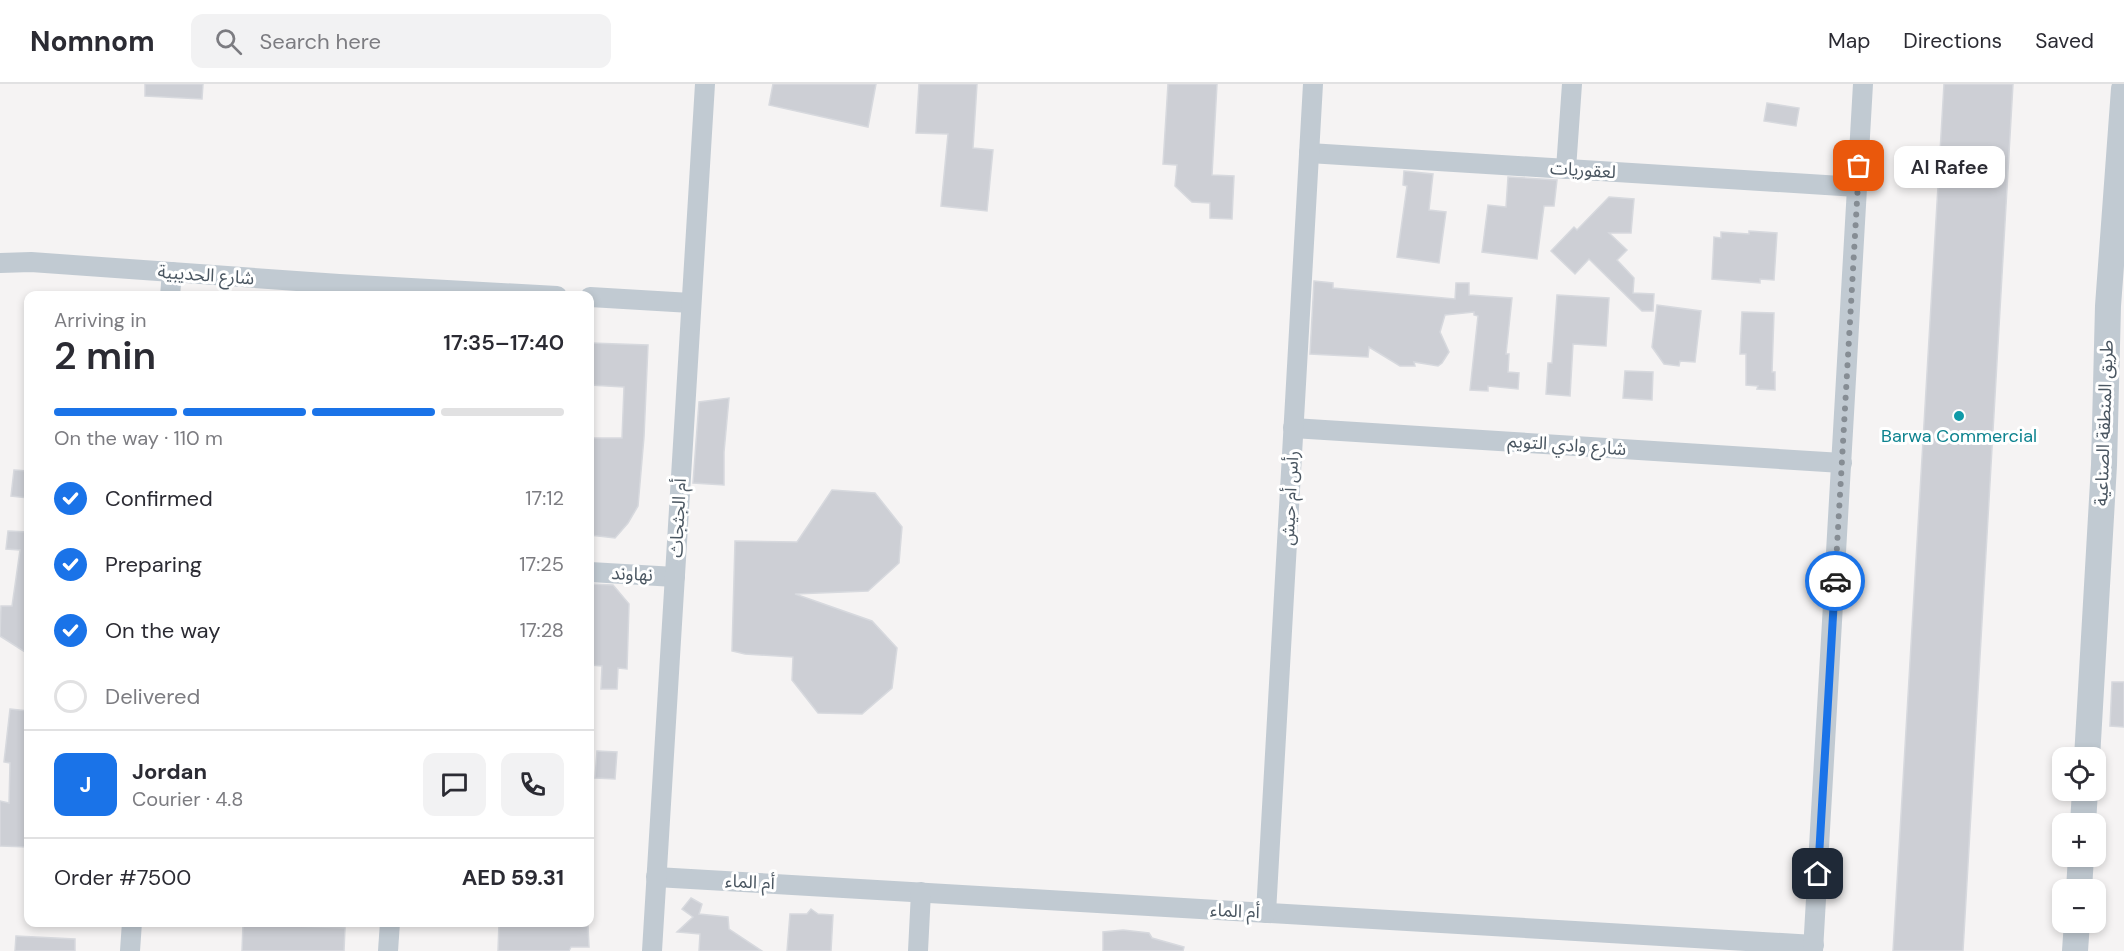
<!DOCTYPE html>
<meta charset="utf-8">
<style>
:root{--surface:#fff;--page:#f2f2f3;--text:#2b2b33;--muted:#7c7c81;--line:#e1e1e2;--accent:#1a73e8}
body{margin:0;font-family:"DM Sans","Noto Sans Arabic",sans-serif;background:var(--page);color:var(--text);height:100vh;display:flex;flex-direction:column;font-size:22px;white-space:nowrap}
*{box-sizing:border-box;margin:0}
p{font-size:20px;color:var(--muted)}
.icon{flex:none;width:33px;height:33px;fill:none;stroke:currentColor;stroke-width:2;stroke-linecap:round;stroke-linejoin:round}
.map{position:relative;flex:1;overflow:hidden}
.side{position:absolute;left:24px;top:207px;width:570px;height:636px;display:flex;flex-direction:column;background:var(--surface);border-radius:12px;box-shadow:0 3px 9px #0003}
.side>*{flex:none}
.fabs{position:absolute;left:2052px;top:663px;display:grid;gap:12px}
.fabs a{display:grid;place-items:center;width:54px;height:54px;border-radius:12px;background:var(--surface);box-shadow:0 3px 9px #0003;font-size:30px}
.pin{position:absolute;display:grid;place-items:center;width:51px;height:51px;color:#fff;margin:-26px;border-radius:12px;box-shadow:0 3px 9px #0006}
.courier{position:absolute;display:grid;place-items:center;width:60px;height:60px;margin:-30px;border:4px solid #1a73e8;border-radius:50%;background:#fff;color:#222;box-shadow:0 2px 8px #0007}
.bubble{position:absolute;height:42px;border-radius:12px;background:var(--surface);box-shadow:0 3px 9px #0003;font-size:20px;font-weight:600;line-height:42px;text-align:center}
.overview em{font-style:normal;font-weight:600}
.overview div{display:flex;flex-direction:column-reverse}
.overview{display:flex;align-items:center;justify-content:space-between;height:102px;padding:0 30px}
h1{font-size:39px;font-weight:600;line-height:45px}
.bar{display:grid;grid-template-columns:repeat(4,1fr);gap:9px 6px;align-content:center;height:72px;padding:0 30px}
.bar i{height:8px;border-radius:4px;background:var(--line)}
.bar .selected{background:var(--accent)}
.bar p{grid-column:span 4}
.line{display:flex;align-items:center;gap:15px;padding:0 30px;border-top:2px solid var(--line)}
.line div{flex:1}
.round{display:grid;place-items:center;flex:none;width:63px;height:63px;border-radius:12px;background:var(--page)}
ol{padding:0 30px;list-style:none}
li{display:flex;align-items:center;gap:18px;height:66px}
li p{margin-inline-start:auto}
li .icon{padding:6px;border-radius:50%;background:var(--accent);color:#fff;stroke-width:4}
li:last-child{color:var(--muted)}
li i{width:33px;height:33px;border:3px solid var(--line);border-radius:50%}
header{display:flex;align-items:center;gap:36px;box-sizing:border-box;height:84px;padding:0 30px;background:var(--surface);border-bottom:2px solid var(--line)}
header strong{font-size:28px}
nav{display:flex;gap:33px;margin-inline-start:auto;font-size:21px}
.search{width:420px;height:54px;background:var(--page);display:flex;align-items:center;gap:15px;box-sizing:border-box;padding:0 21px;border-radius:12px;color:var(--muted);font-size:22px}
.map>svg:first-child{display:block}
.building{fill:#cdcfd5;stroke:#d7d9de;stroke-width:1.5}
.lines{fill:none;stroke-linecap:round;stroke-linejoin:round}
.minor{stroke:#c1cad2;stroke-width:20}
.tertiary{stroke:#c1cad2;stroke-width:26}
.done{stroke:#868d94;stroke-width:6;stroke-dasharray:0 10.8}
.route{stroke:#1a73e8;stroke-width:8}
.culture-dot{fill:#0f9aa8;stroke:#fff;stroke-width:2}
.labels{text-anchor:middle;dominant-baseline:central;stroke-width:6;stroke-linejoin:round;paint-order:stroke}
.street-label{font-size:18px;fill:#4a5661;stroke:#fff}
.culture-label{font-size:18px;fill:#0d838f;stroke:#fff}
</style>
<header>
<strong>Nomnom</strong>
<div class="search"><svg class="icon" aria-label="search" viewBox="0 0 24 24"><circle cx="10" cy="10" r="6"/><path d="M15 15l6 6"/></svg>Search here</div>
<nav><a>Map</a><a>Directions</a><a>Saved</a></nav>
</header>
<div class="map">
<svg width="2124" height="867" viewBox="0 0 2124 867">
<rect width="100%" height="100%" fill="#f5f3f3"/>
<!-- building -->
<g class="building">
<path d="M 145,0 L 203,0 L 202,15 L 145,12 Z"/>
<path d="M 773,0 L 876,0 L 868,43 L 769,21 Z"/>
<path d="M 919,0 L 977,0 L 973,64 L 993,66 L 987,127 L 941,122 L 948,50 L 916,49 Z"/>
<path d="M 1168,0 L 1217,0 L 1212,91 L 1234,92 L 1232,135 L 1210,134 L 1210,119 L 1192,118 L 1175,102 L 1177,81 L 1163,80 Z"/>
<path d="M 1944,0 L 2013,0 L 1963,867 L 1893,867 Z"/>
<path d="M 1767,19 L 1799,24 L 1796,42 L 1764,37 Z"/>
<path d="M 1404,87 L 1433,90 L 1429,126 L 1446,128 L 1439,179 L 1397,173 L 1407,102 L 1403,101 Z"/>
<path d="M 1508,93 L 1557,96 L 1554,122 L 1544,122 L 1537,175 L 1482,168 L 1488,121 L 1506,123 Z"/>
<path d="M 1609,113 L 1634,115 L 1631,149 L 1609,149 L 1627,166 L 1617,176 L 1634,194 L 1633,209 L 1654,210 L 1653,227 L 1642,227 L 1589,175 L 1575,190 L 1551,167 L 1574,143 L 1577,146 Z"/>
<path d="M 1749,147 L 1777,149 L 1774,196 L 1760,195 L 1760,199 L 1712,195 L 1714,153 L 1721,154 L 1721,148 L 1749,150 Z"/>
<path d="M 1314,197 L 1333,199 L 1333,204 L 1455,215 L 1456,199 L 1469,199 L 1469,211 L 1512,214 L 1506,270 L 1509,270 L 1508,288 L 1519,289 L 1518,305 L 1488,302 L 1488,307 L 1470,306 L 1478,232 L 1474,231 L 1474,228 L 1445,231 L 1440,248 L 1449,268 L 1442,279 L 1438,282 L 1414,278 L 1415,282 L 1400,282 L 1369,263 L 1368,273 L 1310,270 Z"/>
<path d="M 1557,211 L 1609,214 L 1606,262 L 1573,260 L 1570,312 L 1546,310 L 1548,279 L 1552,279 Z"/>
<path d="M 1657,221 L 1701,227 L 1695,278 L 1680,277 L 1679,282 L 1664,280 L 1652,263 Z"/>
<path d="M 1742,228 L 1774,229 L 1772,288 L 1775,288 L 1775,306 L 1757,305 L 1758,302 L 1746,301 L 1746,270 L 1740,270 Z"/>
<path d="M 590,259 L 648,261 L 644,353 L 638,422 L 628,439 L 615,454 L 590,451 L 590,354 L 622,354 L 624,303 L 590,301 Z"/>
<path d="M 1625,287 L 1653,288 L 1652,316 L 1623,314 Z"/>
<path d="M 729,314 L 724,368 L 724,401 L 693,399 L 699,318 Z"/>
<path d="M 14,386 L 28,387 L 28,414 L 11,412 Z"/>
<path d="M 832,406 L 875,409 L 902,443 L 899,479 L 868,507 L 795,510 L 872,537 L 897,564 L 892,604 L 862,630 L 818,629 L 792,596 L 793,573 L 745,570 L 732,567 L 735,457 L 797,458 Z"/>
<path d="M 8,447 L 28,448 L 28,570 L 0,552 L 1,522 L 12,522 L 20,466 L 6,465 Z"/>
<path d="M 590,500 L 613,501 L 629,520 L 627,585 L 618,584 L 617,605 L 601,605 L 602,582 L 590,581 Z"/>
<path d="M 2112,598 L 2124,598 L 2124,643 L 2110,642 Z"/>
<path d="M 10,625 L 28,627 L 28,763 L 0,762 L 0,717 L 9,719 L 10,679 L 4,678 Z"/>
<path d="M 597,667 L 617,668 L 615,695 L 595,694 Z"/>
<path d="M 691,814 L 702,820 L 699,830 L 728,833 L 729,845 L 762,867 L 699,867 L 700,850 L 677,848 L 693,833 L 682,825 Z"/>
<path d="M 811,825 L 818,830 L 833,831 L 831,867 L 787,867 L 790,830 L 807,830 Z"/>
<path d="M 499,838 L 588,842 L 589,863 L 571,863 L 569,867 L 498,867 Z"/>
<path d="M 243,840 L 345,844 L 344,867 L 242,867 Z"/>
<path d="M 1123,846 L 1149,849 L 1152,854 L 1184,863 L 1183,867 L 1103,867 L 1103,848 Z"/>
<path d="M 16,852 L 75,855 L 75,867 L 15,867 Z"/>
</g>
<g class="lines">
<!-- minor -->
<g class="minor">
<path d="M 1309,69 L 1857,103"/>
<path d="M 1566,85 L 1572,0"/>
<path d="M 0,179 L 31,178 L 339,200 L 557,212"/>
<path d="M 170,212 L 172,188"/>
<path d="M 590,213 L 691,219"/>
<path d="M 1293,344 L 1842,379"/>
<path d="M 590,488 L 675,493"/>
<path d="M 656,793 L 1814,861"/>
<path d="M 1266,829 L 1313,0"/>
<path d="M 130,867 L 132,838"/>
<path d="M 388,867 L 390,838"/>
<path d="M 652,867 L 705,0"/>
<path d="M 918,867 L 921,808"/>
<path d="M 1813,867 L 1863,0"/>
</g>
<!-- tertiary -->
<g class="tertiary">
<path d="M 2087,674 L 2104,381 L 2108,222 L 2124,5"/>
<path d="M 2083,740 L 2085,706"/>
<path d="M 2079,806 L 2081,772"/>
<path d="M 2075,867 L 2077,838"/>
</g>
</g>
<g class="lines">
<!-- done -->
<path class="done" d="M 1835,497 L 1859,82"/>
<!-- route -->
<path class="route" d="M 1818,790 L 1835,497"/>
</g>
<!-- markers -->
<circle class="culture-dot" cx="1959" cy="332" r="6"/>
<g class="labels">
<!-- street labels -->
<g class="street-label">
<text transform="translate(1583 86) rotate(4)">لعقوريات</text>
<text transform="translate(206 191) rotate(4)">شارع الحديبية</text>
<text transform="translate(2104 339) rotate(-88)">طريق المنطقة الصناعية</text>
<text transform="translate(1567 361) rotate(4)">شارع وادي التويم</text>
<text transform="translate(1290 414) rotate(-87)">رأس أم حيش</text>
<text transform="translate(678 434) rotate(-87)">أم الجثجاث</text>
<text transform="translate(632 490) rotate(3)">نهاوند</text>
<text transform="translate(750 798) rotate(3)">أم الماء</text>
<text transform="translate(1235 827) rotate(3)">أم الماء</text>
</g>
<!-- culture labels -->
<g class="culture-label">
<text x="1959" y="352">Barwa Commercial</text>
</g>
</g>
</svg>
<div class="fabs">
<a><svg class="icon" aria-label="locate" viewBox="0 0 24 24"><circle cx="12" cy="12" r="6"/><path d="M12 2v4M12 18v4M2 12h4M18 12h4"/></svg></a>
<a>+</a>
<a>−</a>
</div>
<div class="pin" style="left:1859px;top:82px;background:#ea580c"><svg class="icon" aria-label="bag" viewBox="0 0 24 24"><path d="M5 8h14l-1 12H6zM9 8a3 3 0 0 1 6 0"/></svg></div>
<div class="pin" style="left:1818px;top:790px;background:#1f2937"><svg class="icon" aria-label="home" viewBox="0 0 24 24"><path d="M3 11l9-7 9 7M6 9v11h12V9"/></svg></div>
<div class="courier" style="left:1835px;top:497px"><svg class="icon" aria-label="car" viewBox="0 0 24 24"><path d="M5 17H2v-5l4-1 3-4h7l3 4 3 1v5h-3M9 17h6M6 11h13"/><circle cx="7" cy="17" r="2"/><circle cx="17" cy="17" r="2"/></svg></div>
<div class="bubble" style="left:1894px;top:62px;width:111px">Al Rafee</div>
<section class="side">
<div class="overview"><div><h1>2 min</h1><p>Arriving in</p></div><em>17:35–17:40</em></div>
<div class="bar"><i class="selected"></i><i class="selected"></i><i class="selected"></i><i></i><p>On the way · 110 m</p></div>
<ol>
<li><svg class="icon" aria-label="check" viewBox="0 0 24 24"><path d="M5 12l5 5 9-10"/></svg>Confirmed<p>17:12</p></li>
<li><svg class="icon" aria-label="check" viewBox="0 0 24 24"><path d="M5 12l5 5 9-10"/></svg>Preparing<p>17:25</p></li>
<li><svg class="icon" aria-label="check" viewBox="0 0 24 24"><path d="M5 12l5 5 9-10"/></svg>On the way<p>17:28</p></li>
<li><i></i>Delivered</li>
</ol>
<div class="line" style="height:108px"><b class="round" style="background:var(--accent);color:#fff">J</b><div><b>Jordan</b><p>Courier · 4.8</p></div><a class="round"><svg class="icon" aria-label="chat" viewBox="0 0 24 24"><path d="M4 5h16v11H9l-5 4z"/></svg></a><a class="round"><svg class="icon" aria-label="phone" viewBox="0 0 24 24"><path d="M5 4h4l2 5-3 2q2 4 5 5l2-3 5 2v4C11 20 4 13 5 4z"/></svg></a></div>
<div class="line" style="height:78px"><div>Order #7500</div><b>AED 59.31</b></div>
</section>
</div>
